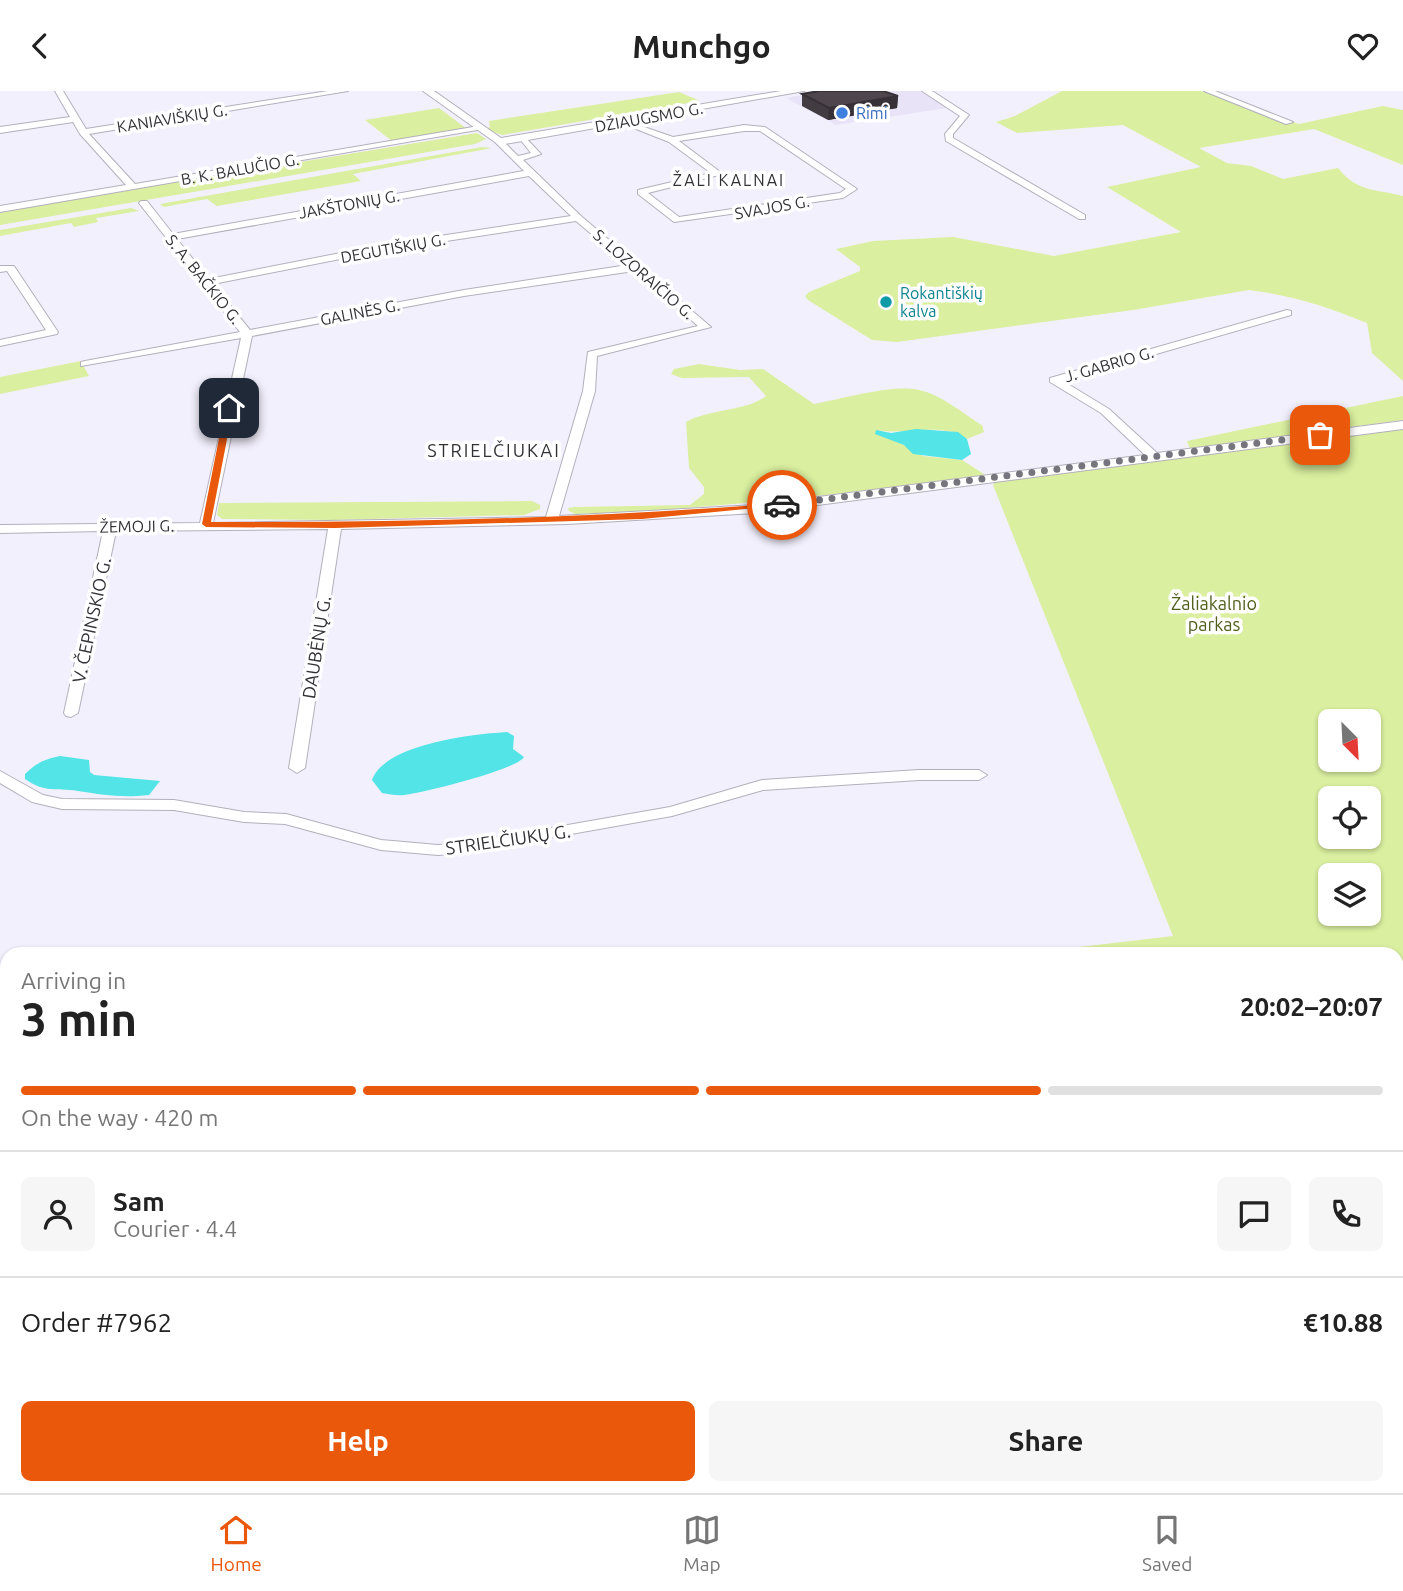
<!DOCTYPE html>
<meta charset="utf-8">
<style>
:root{--surface:#fff;--page:#f6f6f6;--text:#222;--muted:#767676;--line:#e0e0e0;--accent:#ea580c}
body{margin:0;font-family:Ubuntu,sans-serif;background:var(--page);color:var(--text);height:100vh;display:flex;flex-direction:column;font-size:26px;white-space:nowrap}
*{box-sizing:border-box;margin:0}
p{font-size:23px;color:var(--muted)}
.icon{flex:none;width:38px;height:38px;fill:none;stroke:currentColor;stroke-width:2;stroke-linecap:round;stroke-linejoin:round}
.map{position:relative;flex:1;overflow:hidden}
.side{position:absolute;left:0px;top:856px;width:1404px;height:548px;display:flex;flex-direction:column;background:var(--surface);border-radius:21px 21px 0 0;box-shadow:0 2px 5px #0004}
.side>*{flex:none}
.needle{width:46px;rotate:156deg}
.fabs{position:absolute;left:1318px;top:618px;display:grid;gap:14px}
.fabs a{display:grid;place-items:center;width:63px;height:63px;border-radius:10px;background:var(--surface);box-shadow:0 2px 5px #0004;font-size:35px}
.pin{position:absolute;display:grid;place-items:center;width:60px;height:60px;color:#fff;margin:-30px;border-radius:14px;box-shadow:0 4px 10px #0006}
.courier{position:absolute;display:grid;place-items:center;width:70px;height:70px;margin:-35px;border:5px solid #ea580c;border-radius:50%;background:#fff;color:#222;box-shadow:0 2px 9px #0007}
.head em{font-style:normal;font-weight:700}
.head div{display:flex;flex-direction:column-reverse}
.head{display:flex;align-items:center;justify-content:space-between;height:119px;padding:0 21px}
h1{font-size:46px;font-weight:700;line-height:52px}
.bar{display:grid;grid-template-columns:repeat(4,1fr);gap:10px 7px;align-content:center;height:84px;padding:0 21px}
.bar i{height:9px;border-radius:5px;background:var(--line)}
.bar .current{background:var(--accent)}
.bar p{grid-column:span 4}
.line{display:flex;align-items:center;gap:18px;padding:0 21px;border-top:2px solid var(--line)}
.line div{flex:1}
.round{display:grid;place-items:center;flex:none;width:74px;height:74px;border-radius:10px;background:var(--page)}
.button{display:flex;gap:14px;margin-top:auto;padding:14px 21px}
.button a{flex:1;height:80px;border-radius:10px;background:var(--accent);color:#fff;font-size:28px;font-weight:700;line-height:80px;text-align:center}
.button a+a{background:var(--page);color:var(--text)}
header{display:flex;justify-content:space-between;align-items:center;height:91px;padding:0 21px;background:var(--surface);font-size:32px;font-weight:700}
.tabs{display:flex;justify-content:space-around;align-items:center;height:98px;border-top:2px solid var(--line);background:var(--surface);font-size:19px;color:var(--muted)}
.tabs a{display:grid;justify-items:center;gap:4px}
.tabs .current{color:var(--accent)}
.map>svg:first-child{display:block}
.built{fill:#e8e3f7}
.green{fill:#daef9f;fill-rule:evenodd}
.water{fill:#52e4e6}
.lines{fill:none;stroke-linecap:round;stroke-linejoin:round}
.minor-casing{stroke:#b3b0bc;stroke-width:2}
.tertiary-casing{stroke:#b3b0bc;stroke-width:2}
.minor{fill:#fff;fill-rule:evenodd}
.tertiary{fill:#fff;fill-rule:evenodd}
.wall{fill:#433b42}
.shaded-wall{fill:#373036}
.building{fill:#4e454d;stroke:#373036;stroke-width:2}
.route{fill:#ea580c}
.done{stroke:#76747c;stroke-width:7;stroke-dasharray:0 12.6}
.shop-dot{fill:#3f7fe0;stroke:#fff;stroke-width:2.5}
.culture-dot{fill:#0f9aa8;stroke:#fff;stroke-width:2.5}
.labels{text-anchor:middle;dominant-baseline:central;stroke-width:7;stroke-linejoin:round;paint-order:stroke}
.far-shop-label{font-size:16px;fill:#366cbe;stroke:#fff;text-anchor:start}
.far-street-label{font-size:16px;fill:#333136;stroke:#fff}
.far-neighbourhood-label{font-size:16px;letter-spacing:2px;fill:#333136;stroke:#fff}
.far-culture-label{font-size:16px;fill:#0d838f;stroke:#fff;text-anchor:start}
.far-quarter-label{font-size:18px;letter-spacing:2px;fill:#333136;stroke:#fff}
.park-label{font-size:18px;fill:#505f1c;stroke:#fff}
.street-label{font-size:18px;fill:#333136;stroke:#fff}
</style>
<header><svg class="icon" aria-label="back" viewBox="0 0 24 24"><path d="M15 5l-7 7 7 7"/></svg>Munchgo<svg class="icon" aria-label="heart" viewBox="0 0 24 24"><path d="M12 20l-8-8c-3-5 5-10 8-4 3-6 11-1 8 4z"/></svg></header>
<div class="map">
<svg width="1403" height="1402" viewBox="0 0 1403 1402">
<rect width="100%" height="100%" fill="#f3f0fd"/>
<!-- built -->
<path class="built" d="M 827,0 L 920,0 L 947,17 L 836,34 L 786,7 Z"/>
<!-- green -->
<g class="green">
<path d="M 1062,0 L 1201,0 L 1299,33 L 1383,15 L 1403,19 L 1403,74 L 1314,38 L 1199,57 L 1227,72 L 1251,75 L 1283,88 L 1338,77 C 1357,101 1375,98 1403,105 L 1403,290 L 1372,262 L 1367,232 C 1325,215 1295,205 1249,199 L 1133,219 L 897,251 L 872,249 L 808,209 L 805,205 L 809,201 L 860,180 L 860,176 L 836,158 L 873,150 L 953,146 L 1054,165 L 1181,141 L 1107,96 L 1201,76 L 1123,34 L 1017,42 L 996,31 L 1015,25 Z"/>
<path d="M 679,1 L 700,10 L 502,44 L 486,38 L 490,36 L 489,30 Z"/>
<path d="M 439,17 L 467,38 L 392,50 L 365,29 Z"/>
<path d="M 477,42 L 486,48 L 475,53 L 0,134 L 0,120 Z"/>
<path d="M 482,56 L 492,57 L 353,83 L 361,90 L 217,115 L 207,108 L 164,116 L 160,113 Z"/>
<path d="M 131,117 L 139,120 L 96,127 L 98,131 L 74,136 L 71,132 L 0,145 L 0,139 Z"/>
<path d="M 81,270 L 89,285 L 0,303 L 0,286 Z"/>
<path d="M 699,273 L 740,279 L 763,278 L 814,313 C 842,308 886,295 913,298 C 937,300 962,322 982,334 L 984,341 L 967,348 C 941,330 906,345 877,339 L 923,365 L 962,369 L 987,385 C 850,402 714,418 575,423 L 569,420 L 568,417 L 575,416 L 690,414 L 704,403 L 704,396 L 689,377 L 686,331 C 709,318 748,320 766,305 L 749,286 L 682,287 L 671,283 L 674,278 Z"/>
<path d="M 1403,305 L 1403,329 L 1190,358 L 1187,350 Z"/>
<path d="M 1403,338 L 1403,1402 L 0,1402 L 0,1012 L 7,1010 L 7,1396 L 1396,1396 L 1396,863 L 1020,863 L 1173,845 L 993,394 L 996,390 ZM 1330,630 L 1368,630 L 1368,668 L 1330,668 ZM 1330,707 L 1368,707 L 1368,746 L 1330,746 ZM 1330,784 L 1368,784 L 1368,822 L 1330,822 Z"/>
<path d="M 532,410 L 540,414 L 540,418 L 524,424 L 334,429 L 222,428 L 217,424 L 219,412 Z"/>
</g>
<!-- water -->
<g class="water">
<path d="M 916,338 L 958,341 L 967,348 L 971,363 L 962,369 L 913,363 L 904,354 L 875,343 L 876,339 L 891,342 Z"/>
<path d="M 507,641 L 514,645 L 513,658 L 524,666 C 516,679 423,702 404,704 C 397,705 389,703 382,702 L 372,689 C 385,653 472,643 507,641 Z"/>
<path d="M 60,665 L 89,669 L 90,681 L 94,684 L 160,690 L 149,704 C 121,707 105,704 78,700 C 54,696 47,703 25,688 L 25,683 C 36,672 45,668 60,665 Z"/>
</g>
<g class="lines">
<!-- minor casing -->
<g class="minor-casing">
<g id="minor">
<path d="M 55,0 L 63,0 L 86,38 L 328,0 L 348,0 L 89,43 L 135,93 L 479,35 L 483,38 L 0,121 L 0,115 L 126,94 L 80,43 L 73,31 L 0,42 L 0,36 L 70,26 Z"/>
<path d="M 922,0 L 932,0 L 969,24 L 953,43 L 953,47 L 1085,124 L 1085,128 L 1079,128 L 946,50 L 945,43 L 960,25 Z"/>
<path d="M 1204,0 L 1215,0 L 1293,31 L 1286,33 Z"/>
<path d="M 621,28 L 673,46 L 744,34 L 765,36 L 857,98 L 843,107 L 674,131 L 638,103 L 638,99 L 711,82 L 669,51 L 621,32 ZM 744,40 L 760,40 L 846,98 L 840,102 L 679,126 L 648,102 L 723,83 L 679,50 Z"/>
<path d="M 523,44 L 541,63 L 523,69 L 581,125 L 711,236 L 597,265 L 595,300 L 559,425 L 756,414 L 1145,364 L 1101,322 L 1050,291 L 1050,287 L 1287,219 L 1291,220 L 1291,224 L 1063,290 L 1109,318 L 1157,362 L 1403,330 L 1403,338 L 756,422 L 567,433 L 341,438 L 305,677 L 297,682 L 289,677 L 328,438 L 116,440 L 78,622 L 71,626 L 66,625 L 64,622 L 103,440 L 0,442 L 0,434 L 200,432 L 241,247 L 81,275 L 81,271 L 85,270 L 240,241 L 139,112 L 141,110 L 147,110 L 173,143 L 524,80 L 495,51 L 502,49 L 518,65 L 531,62 L 519,47 ZM 529,85 L 571,125 L 381,154 L 209,188 L 177,148 ZM 576,130 L 628,174 L 464,199 L 250,239 L 213,193 L 381,160 ZM 634,180 L 698,235 L 588,261 L 583,300 L 546,426 L 213,432 L 252,245 L 464,205 Z"/>
<path d="M 0,175 L 14,175 L 58,241 L 57,243 L 0,255 L 0,249 L 46,239 L 7,180 L 0,181 Z"/>
<path d="M 919,679 L 979,679 L 987,684 L 979,689 L 919,689 L 763,699 L 672,725 L 465,762 L 438,764 L 381,759 L 285,733 L 244,731 L 174,719 L 62,718 L 32,711 L 0,692 L 0,680 L 43,704 L 62,708 L 174,709 L 244,721 L 286,723 L 381,749 L 438,754 L 465,752 L 670,716 L 762,689 Z"/>
</g>
</g>
<!-- tertiary casing -->
<g class="tertiary-casing">
<path id="tertiary" d="M 423,0 L 434,0 L 501,47 L 781,0 L 804,0 L 499,54 Z"/>
</g>
<!-- minor -->
<use href="#minor" class="minor"/>
<!-- tertiary -->
<use href="#tertiary" class="tertiary"/>
</g>
<!-- wall -->
<path class="wall" d="M 802,3 L 898,5 L 897,17 L 828,29 L 802,15 Z"/>
<!-- shaded-wall -->
<path class="shaded-wall" d="M 898,5 L 897,17 L 828,29 L 829,17 Z"/>
<!-- building -->
<path class="building" d="M 819,0 L 883,0 L 898,5 L 829,17 L 802,3 Z"/>
<!-- route -->
<path class="route" d="M 229,314 L 233,317 L 211,431 C 402,432 592,427 782,412 L 787,414 L 642,428 L 335,437 L 206,436 L 202,433 L 225,317 Z"/>
<g class="lines">
<!-- done -->
<path class="done" d="M 782,414 L 1320,344"/>
</g>
<!-- markers -->
<circle class="shop-dot" cx="842" cy="22" r="7"/>
<circle class="culture-dot" cx="886" cy="211" r="7"/>
<g class="labels">
<!-- far-shop labels -->
<g class="far-shop-label">
<text x="856" y="22">Rimi</text>
</g>
<!-- far-street labels -->
<g class="far-street-label">
<text transform="translate(649 26) rotate(-10)">DŽIAUGSMO G.</text>
<text transform="translate(172 27) rotate(-9)">KANIAVIŠKIŲ G.</text>
<text transform="translate(240 78) rotate(-10)">B. K. BALUČIO G.</text>
<text transform="translate(349 113) rotate(-10)">JAKŠTONIŲ G.</text>
<text transform="translate(772 116) rotate(-10)">SVAJOS G.</text>
<text transform="translate(393 157) rotate(-10)">DEGUTIŠKIŲ G.</text>
<text transform="translate(644 183) rotate(41)">S. LOZORAIČIO G.</text>
<text transform="translate(204 188) rotate(51)">S. A. BAČKIO G.</text>
<text transform="translate(360 221) rotate(-11)">GALINĖS G.</text>
<text transform="translate(1109 273) rotate(-16)">J. GABRIO G.</text>
<text transform="translate(137 435) rotate(-1)">ŽEMOJI G.</text>
</g>
<!-- far-neighbourhood labels -->
<g class="far-neighbourhood-label">
<text x="729" y="89">ŽALI KALNAI</text>
</g>
<!-- far-culture labels -->
<g class="far-culture-label">
<text x="900" y="202">Rokantiškių<tspan x="900" dy="18">kalva</tspan></text>
</g>
<!-- far-quarter labels -->
<g class="far-quarter-label">
<text x="494" y="359">STRIELČIUKAI</text>
</g>
<!-- park labels -->
<g class="park-label">
<text x="1214" y="512">Žaliakalnio<tspan x="1214" dy="21">parkas</tspan></text>
</g>
<!-- street labels -->
<g class="street-label">
<text transform="translate(91 529) rotate(-78)">V. ČEPINSKIO G.</text>
<text transform="translate(316 556) rotate(-81)">DAUBĖNŲ G.</text>
<text transform="translate(508 748) rotate(-8)">STRIELČIUKŲ G.</text>
</g>
</g>
</svg>
<div class="fabs">
<a><svg class="needle" viewBox="-14 -14 28 28"><path d="M0-13l5 13h-10z" fill="#e53935"/><path d="M0 13l5-13h-10z" fill="#767676"/></svg></a>
<a><svg class="icon" aria-label="locate" viewBox="0 0 24 24"><circle cx="12" cy="12" r="6"/><path d="M12 2v4M12 18v4M2 12h4M18 12h4"/></svg></a>
<a><svg class="icon" aria-label="layers" viewBox="0 0 24 24"><path d="M12 4l9 5-9 5-9-5zM3 14l9 5 9-5"/></svg></a>
</div>
<div class="pin" style="left:1320px;top:344px;background:#ea580c"><svg class="icon" aria-label="bag" viewBox="0 0 24 24"><path d="M5 8h14l-1 12H6zM9 8a3 3 0 0 1 6 0"/></svg></div>
<div class="pin" style="left:229px;top:317px;background:#1f2937"><svg class="icon" aria-label="home" viewBox="0 0 24 24"><path d="M3 11l9-7 9 7M6 9v11h12V9"/></svg></div>
<div class="courier" style="left:782px;top:414px"><svg class="icon" aria-label="car" viewBox="0 0 24 24"><path d="M5 17H2v-5l4-1 3-4h7l3 4 3 1v5h-3M9 17h6M6 11h13"/><circle cx="7" cy="17" r="2"/><circle cx="17" cy="17" r="2"/></svg></div>
<section class="side">
<div class="head"><div><h1>3 min</h1><p>Arriving in</p></div><em>20:02–20:07</em></div>
<div class="bar"><i class="current"></i><i class="current"></i><i class="current"></i><i></i><p>On the way · 420 m</p></div>
<div class="line" style="height:126px"><a class="round"><svg class="icon" aria-label="person" viewBox="0 0 24 24"><circle cx="12" cy="8" r="4"/><path d="M4 21q1-7 8-7t8 7"/></svg></a><div><b>Sam</b><p>Courier · 4.4</p></div><a class="round"><svg class="icon" aria-label="chat" viewBox="0 0 24 24"><path d="M4 5h16v11H9l-5 4z"/></svg></a><a class="round"><svg class="icon" aria-label="phone" viewBox="0 0 24 24"><path d="M5 4h4l2 5-3 2q2 4 5 5l2-3 5 2v4C11 20 4 13 5 4z"/></svg></a></div>
<div class="line" style="height:91px"><div>Order #7962</div><b>€10.88</b></div>
<div class="button"><a>Help</a><a>Share</a></div>
</section>
</div>
<nav class="tabs">
<a class="current"><svg class="icon" aria-label="home" viewBox="0 0 24 24"><path d="M3 11l9-7 9 7M6 9v11h12V9"/></svg>Home</a>
<a><svg class="icon" aria-label="map" viewBox="0 0 24 24"><path d="M3 6l6-2 6 2 6-2v14l-6 2-6-2-6 2zM9 4v14M15 6v14"/></svg>Map</a>
<a><svg class="icon" aria-label="saved" viewBox="0 0 24 24"><path d="M7 4h10v16l-5-4-5 4z"/></svg>Saved</a>
</nav>
